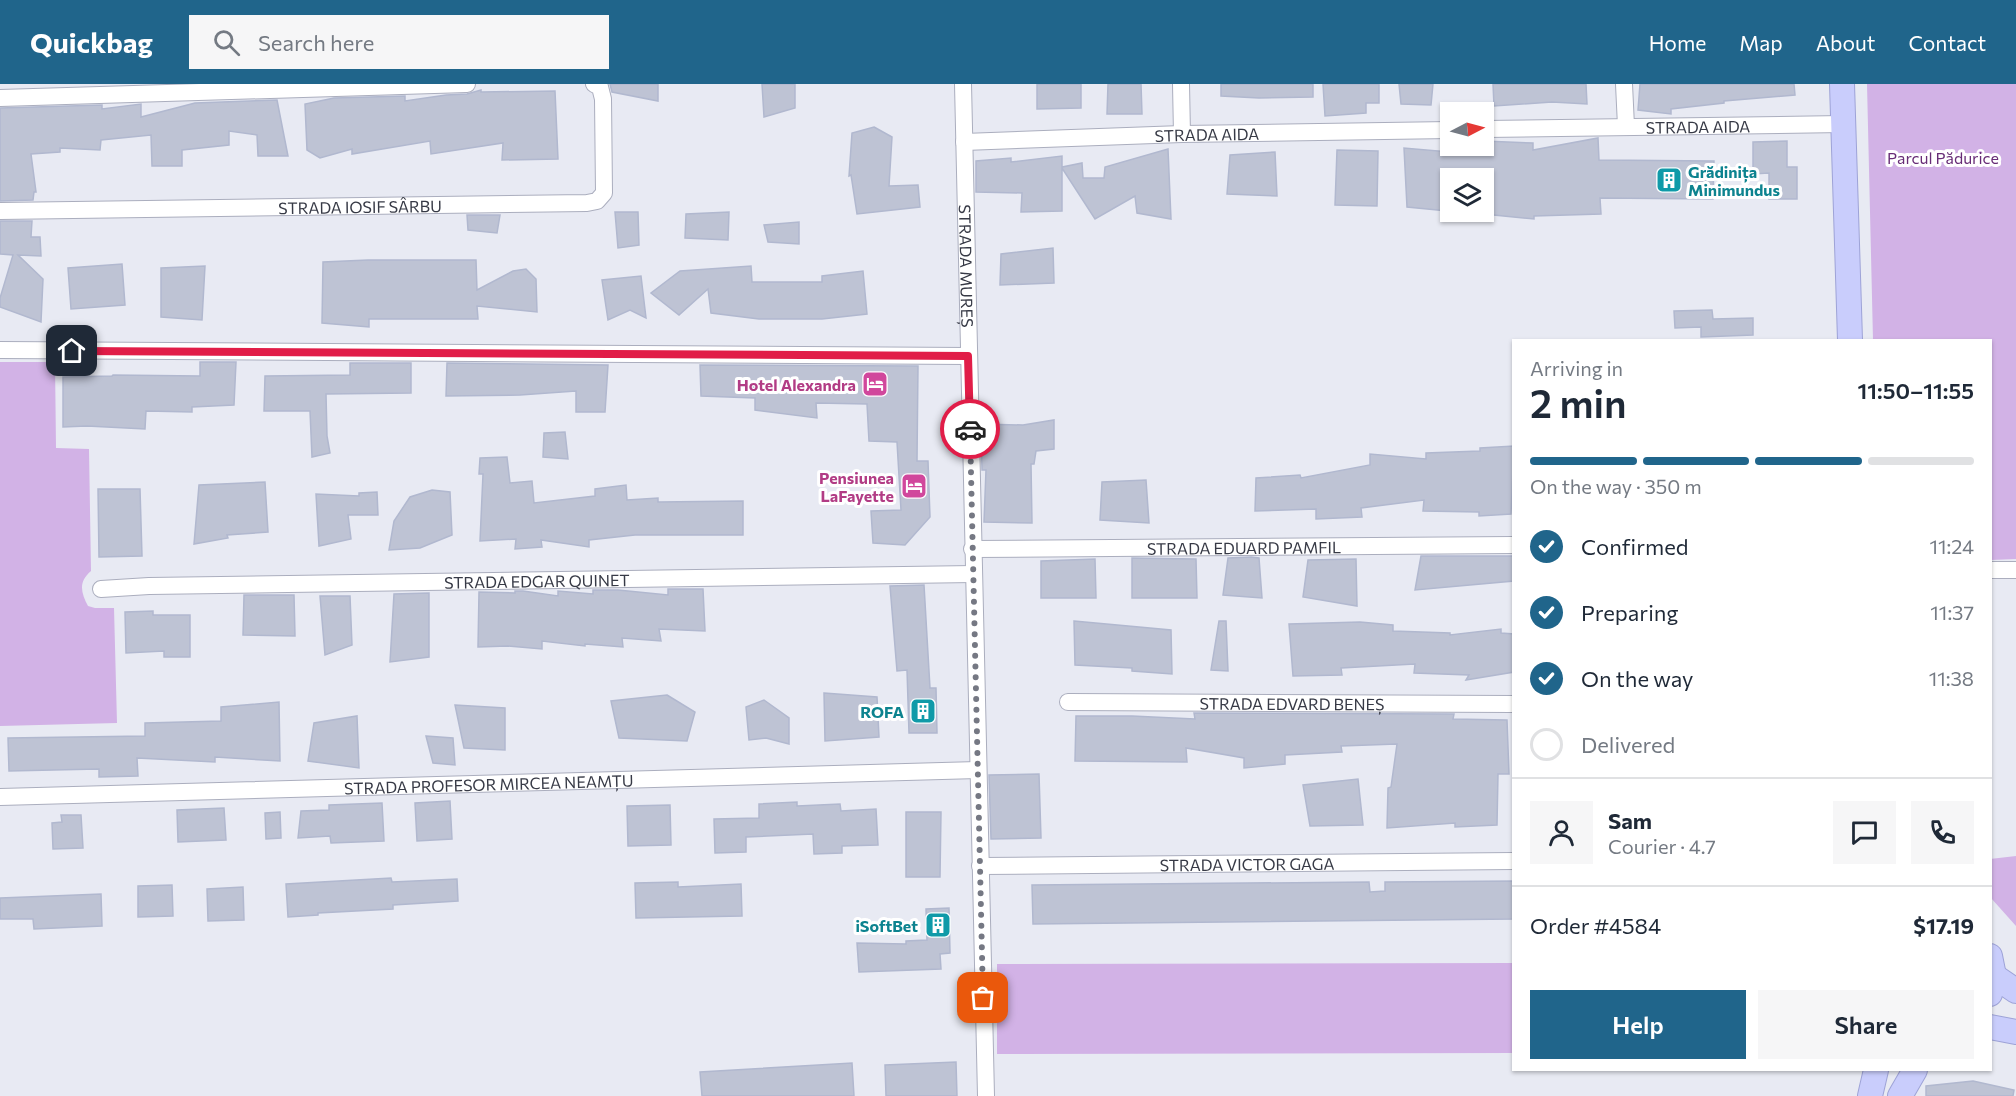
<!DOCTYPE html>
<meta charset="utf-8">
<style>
:root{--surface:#fff;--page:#f6f6f7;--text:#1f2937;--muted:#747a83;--line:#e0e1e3;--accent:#20658b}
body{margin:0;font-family:Commissioner,sans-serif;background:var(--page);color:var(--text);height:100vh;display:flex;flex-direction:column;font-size:22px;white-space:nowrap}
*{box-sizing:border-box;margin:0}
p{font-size:20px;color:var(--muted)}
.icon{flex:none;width:33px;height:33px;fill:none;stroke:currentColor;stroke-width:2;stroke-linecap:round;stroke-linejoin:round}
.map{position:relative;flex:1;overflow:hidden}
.details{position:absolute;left:1512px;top:255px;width:480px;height:732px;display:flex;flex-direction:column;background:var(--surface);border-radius:0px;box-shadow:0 2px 4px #0004}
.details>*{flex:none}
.needle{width:39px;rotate:84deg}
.controls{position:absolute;left:1440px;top:18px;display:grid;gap:12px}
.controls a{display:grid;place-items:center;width:54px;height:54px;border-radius:0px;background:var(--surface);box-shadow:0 2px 4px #0004;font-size:30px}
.pin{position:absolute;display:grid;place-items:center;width:51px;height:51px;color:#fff;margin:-26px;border-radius:12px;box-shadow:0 3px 9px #0006}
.courier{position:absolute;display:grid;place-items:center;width:60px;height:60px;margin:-30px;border:4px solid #e11d48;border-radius:50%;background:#fff;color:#222;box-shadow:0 2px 8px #0007}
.summary em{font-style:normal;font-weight:600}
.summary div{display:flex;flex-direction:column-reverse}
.summary{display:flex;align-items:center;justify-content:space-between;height:102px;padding:0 18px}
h1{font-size:39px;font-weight:600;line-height:45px}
.bar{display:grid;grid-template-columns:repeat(4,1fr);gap:9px 6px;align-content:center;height:72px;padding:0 18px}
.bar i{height:8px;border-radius:4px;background:var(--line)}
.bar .current{background:var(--accent)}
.bar p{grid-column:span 4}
.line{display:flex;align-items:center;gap:15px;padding:0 18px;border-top:2px solid var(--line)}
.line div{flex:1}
.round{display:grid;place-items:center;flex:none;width:63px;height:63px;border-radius:0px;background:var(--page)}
ol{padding:0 18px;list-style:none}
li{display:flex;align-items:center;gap:18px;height:66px}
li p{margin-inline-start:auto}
li .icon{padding:6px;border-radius:50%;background:var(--accent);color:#fff;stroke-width:4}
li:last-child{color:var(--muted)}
li i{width:33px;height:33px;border:3px solid var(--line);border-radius:50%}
.cta{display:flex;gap:12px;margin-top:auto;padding:12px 18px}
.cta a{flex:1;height:69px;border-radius:0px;background:var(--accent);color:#fff;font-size:24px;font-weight:600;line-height:69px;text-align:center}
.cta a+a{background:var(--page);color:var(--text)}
header{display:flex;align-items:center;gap:36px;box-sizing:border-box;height:84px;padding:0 30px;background:var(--accent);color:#fff}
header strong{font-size:28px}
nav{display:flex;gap:33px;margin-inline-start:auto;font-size:21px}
.search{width:420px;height:54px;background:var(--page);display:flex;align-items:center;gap:15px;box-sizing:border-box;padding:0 21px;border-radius:0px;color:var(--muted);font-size:22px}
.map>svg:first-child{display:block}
.green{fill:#d2b2e6}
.building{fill:#bec3d4;stroke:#b1b8cf;stroke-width:1.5}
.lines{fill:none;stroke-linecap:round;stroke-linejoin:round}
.street-casing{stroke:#abaebe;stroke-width:18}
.secondary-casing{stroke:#9ea3d7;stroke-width:26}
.street{stroke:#fff;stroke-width:16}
.secondary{stroke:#c9cdfc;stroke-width:24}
.done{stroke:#757883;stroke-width:6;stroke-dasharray:0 10.8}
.route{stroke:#e11d48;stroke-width:8}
.labels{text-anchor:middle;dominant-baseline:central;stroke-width:6;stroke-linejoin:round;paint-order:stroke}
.street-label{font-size:16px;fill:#373a46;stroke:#fff}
.park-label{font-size:16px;fill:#672c76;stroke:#fff}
.culture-label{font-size:16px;font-weight:bold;fill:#0d838f;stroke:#fff;text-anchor:end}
.hotel-label{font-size:16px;font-weight:bold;fill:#b23c85;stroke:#fff;text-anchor:end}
</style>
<header>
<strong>Quickbag</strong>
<div class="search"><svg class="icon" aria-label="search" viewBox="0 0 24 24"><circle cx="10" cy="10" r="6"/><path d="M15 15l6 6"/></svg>Search here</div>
<nav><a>Home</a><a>Map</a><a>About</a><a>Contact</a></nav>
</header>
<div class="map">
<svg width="2016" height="1012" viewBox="0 0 2016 1012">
<rect width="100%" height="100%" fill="#e8eaf3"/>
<!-- green -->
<g class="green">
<path d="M 1867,0 L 2016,0 L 2016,475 L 1991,476 L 1990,256 L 1873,256 Z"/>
<path d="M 0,278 L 55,278 L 56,364 L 89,365 L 91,487 C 78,498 81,509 88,522 L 95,524 L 114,524 L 117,639 L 0,642 Z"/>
<path d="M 2016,772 L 2016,842 L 1991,814 L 1990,775 Z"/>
<path d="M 1513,879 L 1513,969 L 997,970 L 997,880 Z"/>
</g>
<!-- building -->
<g class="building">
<path d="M 610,0 L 658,0 L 658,17 L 612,8 Z"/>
<path d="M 762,0 L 795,0 L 795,24 L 764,33 Z"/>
<path d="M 1037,0 L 1081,0 L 1081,24 L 1037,25 Z"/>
<path d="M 1108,0 L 1141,0 L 1142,30 L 1107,30 Z"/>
<path d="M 1221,0 L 1313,0 L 1313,13 L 1259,14 L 1221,12 Z"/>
<path d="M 1323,0 L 1379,0 L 1379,19 L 1366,19 L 1366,29 L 1325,32 Z"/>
<path d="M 1399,0 L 1433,0 L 1431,21 L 1401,20 Z"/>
<path d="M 1493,0 L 1586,0 L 1587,20 L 1552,18 L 1494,22 Z"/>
<path d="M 1640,0 L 1794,0 L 1795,11 L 1724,17 L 1724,19 L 1671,25 L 1671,30 L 1638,26 Z"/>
<path d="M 481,6 L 481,8 L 555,7 L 558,75 L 502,76 L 503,59 L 431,70 L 430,57 L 352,70 L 352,65 L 320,74 L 307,66 L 305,20 L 334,14 L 405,12 L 405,17 L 446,11 L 467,10 Z"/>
<path d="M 277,16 L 288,72 L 258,72 L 257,51 L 229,47 L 229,61 L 182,66 L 182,82 L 152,82 L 151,51 L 101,56 L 100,66 L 60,64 L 60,68 L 31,70 L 36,108 L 34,108 L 33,116 L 0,117 L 0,24 L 102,21 L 102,25 L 141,20 L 141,33 L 195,19 Z"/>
<path d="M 874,43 L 892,53 L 889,102 L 918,101 L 920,123 L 857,130 L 851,91 L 849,92 L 852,49 Z"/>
<path d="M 1598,54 L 1599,76 L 1714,77 L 1713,115 L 1600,114 L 1601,130 L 1534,132 L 1534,135 L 1484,130 L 1484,94 L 1447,94 L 1447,127 L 1407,123 L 1404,64 L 1461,69 L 1461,62 L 1484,62 L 1484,57 L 1533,59 L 1533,66 Z"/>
<path d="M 1787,57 L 1787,83 L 1797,83 L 1797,115 L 1769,115 L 1769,89 L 1753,90 L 1753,58 Z"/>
<path d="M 1168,65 L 1171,135 L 1137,129 L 1135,112 L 1095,135 L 1062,84 L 1062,127 L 1021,128 L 1022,109 L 976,108 L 976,77 L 1011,74 L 1011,78 L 1062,72 L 1062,83 L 1082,79 L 1083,94 L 1104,94 L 1105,83 Z"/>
<path d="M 1337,66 L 1378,67 L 1377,122 L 1335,121 Z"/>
<path d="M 1275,68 L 1277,112 L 1227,110 L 1230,71 Z"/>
<path d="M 615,128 L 638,128 L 639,161 L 618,164 Z"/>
<path d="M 729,128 L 728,156 L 685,154 L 686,130 Z"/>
<path d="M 467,131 L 500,131 L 497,149 L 468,146 Z"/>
<path d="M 0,137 L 32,137 L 31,153 L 40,153 L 41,172 L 18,171 L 43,195 L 41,238 L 0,223 L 0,214 L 13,171 L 0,170 Z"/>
<path d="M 799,138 L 799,160 L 768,158 L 764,141 Z"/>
<path d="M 1053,164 L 1054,199 L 1000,201 L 1001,170 Z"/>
<path d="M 368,176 L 476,176 L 477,206 L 513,187 L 526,185 L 536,195 L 537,228 L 477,222 L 478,235 L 369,235 L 369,243 L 322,239 L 323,178 Z"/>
<path d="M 122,180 L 125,221 L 71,225 L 68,184 Z"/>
<path d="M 205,182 L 202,236 L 161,233 L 161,184 Z"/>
<path d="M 751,182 L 752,198 L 822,198 L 822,192 L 863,187 L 867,230 L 822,235 L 759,235 L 711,229 L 708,205 L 679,231 L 651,209 L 680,187 Z"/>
<path d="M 641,192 L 646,234 L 630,226 L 608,236 L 602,196 Z"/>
<path d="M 1712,226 L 1713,235 L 1753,234 L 1753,251 L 1701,253 L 1701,243 L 1675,244 L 1674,227 Z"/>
<path d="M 200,278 L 236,278 L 234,321 L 192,323 L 192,328 L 146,327 L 145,345 L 87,342 L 63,343 L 63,293 L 112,292 L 113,291 L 200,292 Z"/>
<path d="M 350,279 L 411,279 L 411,309 L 326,310 L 327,352 L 330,369 L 312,373 L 310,327 L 264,327 L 265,292 L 350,291 Z"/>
<path d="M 447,279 L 608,281 L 605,328 L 576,328 L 576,307 L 520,311 L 446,312 Z"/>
<path d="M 700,281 L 918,282 L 917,377 L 928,377 L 930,433 L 905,461 L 873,459 L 871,427 L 901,426 L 897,358 L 869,357 L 867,320 L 816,319 L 817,334 L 755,326 L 755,314 L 701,312 Z"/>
<path d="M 1054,336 L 1054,365 L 1036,367 L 1034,380 L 1031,380 L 1032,439 L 984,438 L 986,386 L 982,386 L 981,340 L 1023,341 Z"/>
<path d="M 565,348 L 568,375 L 543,373 L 544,349 Z"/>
<path d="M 1514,362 L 1511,430 L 1479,432 L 1479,428 L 1423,427 L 1424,416 L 1361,424 L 1362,433 L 1316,435 L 1316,425 L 1255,427 L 1256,394 L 1300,391 L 1301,394 L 1370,381 L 1370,370 L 1426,375 L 1426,369 L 1480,367 L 1480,364 Z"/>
<path d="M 507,373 L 510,399 L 532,397 L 534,419 L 595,412 L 595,405 L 626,401 L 627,416 L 658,414 L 658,418 L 743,417 L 743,451 L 635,451 L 589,456 L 589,463 L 541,456 L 542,463 L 515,465 L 516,455 L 480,457 L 483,390 L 479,390 L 480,374 Z"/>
<path d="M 1146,396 L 1149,439 L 1100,436 L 1102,398 Z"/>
<path d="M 265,398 L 268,448 L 227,451 L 228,454 L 194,460 L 199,401 Z"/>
<path d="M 98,405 L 140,405 L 142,472 L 99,473 Z"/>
<path d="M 432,406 L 450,408 L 452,451 L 420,464 L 389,466 L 394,437 L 410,413 Z"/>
<path d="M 377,408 L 378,431 L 348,431 L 351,455 L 319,462 L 316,410 L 359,412 L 359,409 Z"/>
<path d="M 1421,472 L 1514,472 L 1514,497 L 1415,506 Z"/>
<path d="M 1251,473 L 1259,474 L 1262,514 L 1223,511 L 1228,474 Z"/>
<path d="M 1132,474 L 1196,475 L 1197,514 L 1132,514 Z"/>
<path d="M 1095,475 L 1096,514 L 1041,514 L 1041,477 Z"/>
<path d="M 1356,475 L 1357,522 L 1303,513 L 1308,476 Z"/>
<path d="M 924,501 L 930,604 L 936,604 L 937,649 L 909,649 L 907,586 L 897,587 L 890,502 Z"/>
<path d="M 668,505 L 703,505 L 705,547 L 659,545 L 661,557 L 622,554 L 623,563 L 585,560 L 585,562 L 542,557 L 542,565 L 508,562 L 478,563 L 479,508 L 515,509 L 515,507 L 523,507 L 558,512 L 558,507 L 593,510 L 593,506 L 618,506 L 668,511 Z"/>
<path d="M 429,509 L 429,573 L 390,578 L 394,510 Z"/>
<path d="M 244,511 L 294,511 L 295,552 L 243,551 Z"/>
<path d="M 320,512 L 350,512 L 352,561 L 325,571 Z"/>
<path d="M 153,527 L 153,531 L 190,531 L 190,573 L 164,573 L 164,567 L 126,569 L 125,528 Z"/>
<path d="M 1074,537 L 1171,546 L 1172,590 L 1132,587 L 1132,584 L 1075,581 Z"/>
<path d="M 1219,537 L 1226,537 L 1228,587 L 1211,586 Z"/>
<path d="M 1360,538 L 1393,541 L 1393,547 L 1450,549 L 1450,551 L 1501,545 L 1501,549 L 1514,550 L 1514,588 L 1466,596 L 1469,591 L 1414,589 L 1415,580 L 1341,584 L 1342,591 L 1293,592 L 1289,540 Z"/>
<path d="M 824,609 L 877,613 L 879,653 L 825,657 Z"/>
<path d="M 667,611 L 695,628 L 687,657 L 619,654 L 611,617 Z"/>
<path d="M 764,616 L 789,634 L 789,660 L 766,654 L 749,656 L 746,623 Z"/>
<path d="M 279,618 L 280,677 L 215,673 L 215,678 L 137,674 L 138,692 L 99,693 L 99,685 L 9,687 L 8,654 L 145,652 L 145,639 L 221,637 L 221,623 Z"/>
<path d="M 455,621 L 505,624 L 505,666 L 464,664 Z"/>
<path d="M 1194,629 L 1454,630 L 1453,635 L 1507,636 L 1509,690 L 1498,690 L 1497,741 L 1455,743 L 1455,739 L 1387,744 L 1388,704 L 1391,703 L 1397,660 L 1341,662 L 1342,668 L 1285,671 L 1285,680 L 1244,684 L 1244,674 L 1186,664 L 1187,678 L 1075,677 L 1076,632 L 1132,632 L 1195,635 Z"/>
<path d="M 357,632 L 359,684 L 308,677 L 314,639 Z"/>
<path d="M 426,652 L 453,654 L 455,681 L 433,679 Z"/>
<path d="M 1039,690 L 1041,754 L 991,755 L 989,691 Z"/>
<path d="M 1358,695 L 1363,741 L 1310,742 L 1303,701 Z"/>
<path d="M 450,717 L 452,755 L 417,757 L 415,719 Z"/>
<path d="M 797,718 L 797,722 L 840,720 L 841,727 L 876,725 L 878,761 L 842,762 L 842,769 L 814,770 L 813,750 L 746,753 L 746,768 L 715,769 L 714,735 L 759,734 L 759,720 Z"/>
<path d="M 382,719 L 384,757 L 331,759 L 330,752 L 298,754 L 301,727 L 329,726 L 329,721 Z"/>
<path d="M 670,721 L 671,761 L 628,762 L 627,722 Z"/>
<path d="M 224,724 L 226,756 L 178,758 L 177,726 Z"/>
<path d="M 280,728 L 281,754 L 266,755 L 265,729 Z"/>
<path d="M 906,728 L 941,728 L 940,793 L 906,793 Z"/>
<path d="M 61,731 L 81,731 L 83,764 L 53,765 L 52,739 L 62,738 Z"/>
<path d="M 391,794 L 392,798 L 457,795 L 458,817 L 393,821 L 393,825 L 318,829 L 318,831 L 288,833 L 286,800 Z"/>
<path d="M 1514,797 L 1514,835 L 1033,840 L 1032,801 L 1369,798 L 1370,808 L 1385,807 L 1385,798 Z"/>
<path d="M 678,798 L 678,803 L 741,800 L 742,832 L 636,834 L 635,799 Z"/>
<path d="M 172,801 L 173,832 L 138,833 L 138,802 Z"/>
<path d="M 243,803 L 244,836 L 208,837 L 207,805 Z"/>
<path d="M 101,810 L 102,842 L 34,845 L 33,835 L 0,835 L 0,814 Z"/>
<path d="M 949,824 L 950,869 L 940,870 L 941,885 L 859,888 L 857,859 L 906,860 L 906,857 L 927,856 L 926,825 Z"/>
<path d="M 956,978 L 957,1012 L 886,1012 L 885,981 Z"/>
<path d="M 852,979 L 854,1012 L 702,1012 L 700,988 Z"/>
<path d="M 1973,997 L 2014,1006 L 2013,1012 L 1926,1012 L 1926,1002 Z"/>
</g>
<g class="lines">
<!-- street casing -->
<g class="street-casing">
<g id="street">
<path id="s1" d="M 963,0 L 986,1012"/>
<path d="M 1181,0 L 1182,50"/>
<path d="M 1624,0 L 1626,42"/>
<path d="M 0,14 L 467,0"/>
<path id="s2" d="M 1484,45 L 1843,40"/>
<path id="s3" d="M 964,58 L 1182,50 L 1450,46"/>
<path id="s4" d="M 0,127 L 587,119 L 597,117 L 604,109 L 603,15 L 600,3 L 594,0"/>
<path d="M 0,266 L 968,272"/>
<path id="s5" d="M 972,465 L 1514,461"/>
<path d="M 1990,486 L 2016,486"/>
<path id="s6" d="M 101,505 L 149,502 L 974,490"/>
<path id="s7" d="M 1068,618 L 1514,620"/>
<path id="s8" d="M 0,713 L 978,686"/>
<path id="s9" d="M 980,782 L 1514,777"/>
</g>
</g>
<!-- secondary casing -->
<g class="secondary-casing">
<g id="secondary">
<path d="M 1842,0 L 1850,256"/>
<path d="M 1990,872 L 1994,892 L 1990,910"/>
<path d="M 1994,892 L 2016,907"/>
<path d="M 1990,943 L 2016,948"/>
<path d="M 1870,1012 L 1876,986"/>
<path d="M 1900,1012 L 1915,986"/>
</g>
</g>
<!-- street -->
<use href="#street" class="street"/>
<!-- secondary -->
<use href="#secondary" class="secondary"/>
</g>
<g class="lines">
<!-- done -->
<path class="done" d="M 970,345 L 983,914"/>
<!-- route -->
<path class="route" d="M 72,267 L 968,272 L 970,345"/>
</g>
<!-- icons -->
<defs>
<g id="building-square" transform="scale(1.35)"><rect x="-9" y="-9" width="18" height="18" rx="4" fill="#0f9aa8" stroke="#fff"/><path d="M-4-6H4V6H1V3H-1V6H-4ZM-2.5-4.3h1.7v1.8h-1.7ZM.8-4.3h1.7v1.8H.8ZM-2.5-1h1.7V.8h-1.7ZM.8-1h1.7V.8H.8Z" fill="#fff"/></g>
<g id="hotel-square" transform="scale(1.35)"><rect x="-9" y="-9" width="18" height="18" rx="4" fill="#d1479c" stroke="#fff"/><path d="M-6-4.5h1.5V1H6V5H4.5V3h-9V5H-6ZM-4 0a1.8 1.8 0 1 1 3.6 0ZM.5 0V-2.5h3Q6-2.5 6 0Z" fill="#fff"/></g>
</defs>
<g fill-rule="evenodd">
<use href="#building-square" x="1669" y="96"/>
<use href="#hotel-square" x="875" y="300"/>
<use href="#hotel-square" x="914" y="402"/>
<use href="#building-square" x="923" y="627"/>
<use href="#building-square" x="938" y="841"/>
</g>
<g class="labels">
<!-- street labels -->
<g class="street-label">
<text stroke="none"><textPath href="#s2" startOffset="214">STRADA AIDA</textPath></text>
<text stroke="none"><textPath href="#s3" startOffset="243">STRADA AIDA</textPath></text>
<text stroke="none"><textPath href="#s4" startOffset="360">STRADA IOSIF SÂRBU</textPath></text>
<text stroke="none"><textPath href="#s1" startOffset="182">STRADA MUREȘ</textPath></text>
<text stroke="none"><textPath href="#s5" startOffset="272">STRADA EDUARD PAMFIL</textPath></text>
<text stroke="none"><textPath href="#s6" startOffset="436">STRADA EDGAR QUINET</textPath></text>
<text stroke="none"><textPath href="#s7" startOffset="224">STRADA EDVARD BENEȘ</textPath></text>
<text stroke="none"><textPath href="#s8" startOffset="489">STRADA PROFESOR MIRCEA NEAMȚU</textPath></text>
<text stroke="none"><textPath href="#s9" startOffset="267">STRADA VICTOR GAGA</textPath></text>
</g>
<!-- park labels -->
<g class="park-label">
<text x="1943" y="73">Parcul Pădurice</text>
</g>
<!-- culture labels -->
<g class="culture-label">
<text x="1688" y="87" text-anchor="start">Grădinița<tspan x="1688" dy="18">Minimundus</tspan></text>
<text x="904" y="627">ROFA</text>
<text x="918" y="841">iSoftBet</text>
</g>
<!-- hotel labels -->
<g class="hotel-label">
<text x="856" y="300">Hotel Alexandra</text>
<text x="894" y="393">Pensiunea<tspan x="894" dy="18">LaFayette</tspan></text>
</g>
</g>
</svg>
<div class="controls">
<a><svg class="needle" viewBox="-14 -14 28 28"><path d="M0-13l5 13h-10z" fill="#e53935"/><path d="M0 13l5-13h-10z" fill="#747a83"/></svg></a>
<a><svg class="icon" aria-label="layers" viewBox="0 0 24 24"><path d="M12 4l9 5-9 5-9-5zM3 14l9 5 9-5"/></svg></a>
</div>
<div class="pin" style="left:983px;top:914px;background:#ea580c"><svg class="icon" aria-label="bag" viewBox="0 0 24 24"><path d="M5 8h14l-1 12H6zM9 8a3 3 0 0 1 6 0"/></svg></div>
<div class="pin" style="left:72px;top:267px;background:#1f2937"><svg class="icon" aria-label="home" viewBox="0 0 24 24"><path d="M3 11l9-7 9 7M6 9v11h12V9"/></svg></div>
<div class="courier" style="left:970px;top:345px"><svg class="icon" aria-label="car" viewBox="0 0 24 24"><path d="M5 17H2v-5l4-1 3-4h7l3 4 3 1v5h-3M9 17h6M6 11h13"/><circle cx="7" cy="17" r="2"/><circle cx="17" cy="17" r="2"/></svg></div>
<section class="details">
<div class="summary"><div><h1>2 min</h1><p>Arriving in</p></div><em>11:50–11:55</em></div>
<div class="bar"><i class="current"></i><i class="current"></i><i class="current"></i><i></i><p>On the way · 350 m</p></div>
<ol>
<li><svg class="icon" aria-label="check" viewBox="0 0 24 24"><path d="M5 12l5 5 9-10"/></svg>Confirmed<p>11:24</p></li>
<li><svg class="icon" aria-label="check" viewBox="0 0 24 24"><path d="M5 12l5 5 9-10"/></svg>Preparing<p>11:37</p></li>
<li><svg class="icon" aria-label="check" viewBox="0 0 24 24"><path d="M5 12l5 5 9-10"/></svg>On the way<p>11:38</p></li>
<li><i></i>Delivered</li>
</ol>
<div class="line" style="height:108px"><a class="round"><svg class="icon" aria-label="person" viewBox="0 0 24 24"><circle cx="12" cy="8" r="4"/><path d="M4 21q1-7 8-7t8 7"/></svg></a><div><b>Sam</b><p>Courier · 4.7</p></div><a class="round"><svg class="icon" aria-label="chat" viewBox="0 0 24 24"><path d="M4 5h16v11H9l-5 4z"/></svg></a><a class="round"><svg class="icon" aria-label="phone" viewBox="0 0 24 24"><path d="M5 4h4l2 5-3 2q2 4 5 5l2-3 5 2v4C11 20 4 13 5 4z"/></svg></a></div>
<div class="line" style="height:78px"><div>Order #4584</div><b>$17.19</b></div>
<div class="cta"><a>Help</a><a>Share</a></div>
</section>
</div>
